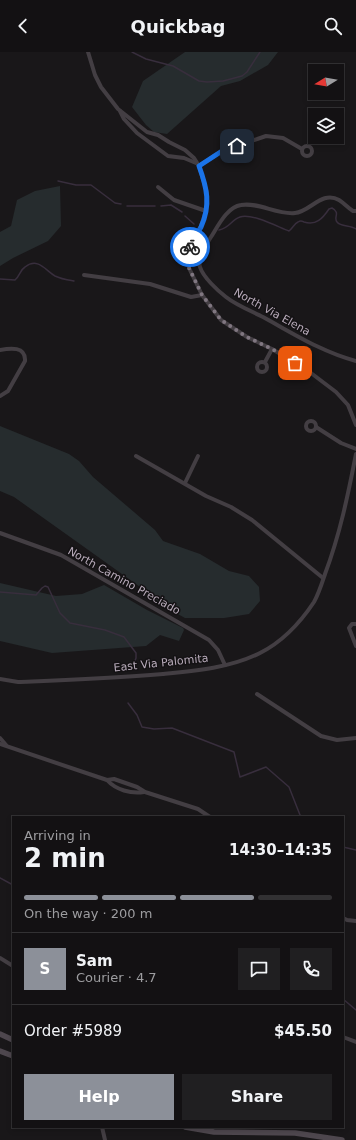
<!DOCTYPE html>
<meta charset="utf-8">
<style>
:root{--surface:#131113;--page:#201f21;--text:#f1f3f6;--muted:#9d9da0;--line:#323133;--accent:#8c9099}
body{margin:0;font-family:"DejaVu Sans",sans-serif;background:var(--page);color:var(--text);height:100vh;display:flex;flex-direction:column;font-size:15px;white-space:nowrap}
*{box-sizing:border-box;margin:0}
p{font-size:13px;color:var(--muted)}
.icon{flex:none;width:22px;height:22px;fill:none;stroke:currentColor;stroke-width:2;stroke-linecap:round;stroke-linejoin:round}
.map{position:relative;flex:1;overflow:hidden}
.side{position:absolute;left:12px;top:764px;width:332px;height:312px;display:flex;flex-direction:column;background:var(--surface);border-radius:0px;box-shadow:0 2px 6px #0003,0 0 0 1px var(--line)}
.side>*{flex:none}
.needle{width:26px;rotate:259deg}
.controls{position:absolute;left:308px;top:12px;display:grid;gap:8px}
.controls a{display:grid;place-items:center;width:36px;height:36px;border-radius:0px;background:var(--surface);box-shadow:0 2px 6px #0003,0 0 0 1px var(--line);font-size:20px}
.pin{position:absolute;display:grid;place-items:center;width:34px;height:34px;color:#fff;margin:-17px;border-radius:8px;box-shadow:0 2px 6px #0006}
.courier{position:absolute;display:grid;place-items:center;width:40px;height:40px;margin:-20px;border:3px solid #1a73e8;border-radius:50%;background:#fff;color:#222;box-shadow:0 1px 5px #0007}
.summary em{font-style:normal;font-weight:800}
.summary div{display:flex;flex-direction:column-reverse}
.summary{display:flex;align-items:center;justify-content:space-between;height:68px;padding:0 12px}
h1{font-size:26px;font-weight:800;line-height:30px}
.bar{display:grid;grid-template-columns:repeat(4,1fr);gap:6px 4px;align-content:center;height:48px;padding:0 12px}
.bar i{height:5px;border-radius:3px;background:var(--line)}
.bar .on{background:var(--accent)}
.bar p{grid-column:span 4}
.line{display:flex;align-items:center;gap:10px;padding:0 12px;border-top:1px solid var(--line)}
.line div{flex:1}
.round{display:grid;place-items:center;flex:none;width:42px;height:42px;border-radius:0px;background:var(--page)}
.primary-button{display:flex;gap:8px;margin-top:auto;padding:8px 12px}
.primary-button a{flex:1;height:46px;border-radius:0px;background:var(--accent);color:#fff;font-size:16px;font-weight:800;line-height:46px;text-align:center}
.primary-button a+a{background:var(--page);color:var(--text)}
header{display:flex;justify-content:space-between;align-items:center;height:52px;padding:0 12px;background:var(--surface);font-size:18px;font-weight:800}
.map>svg:first-child{display:block}
.green{fill:#262c2e}
.lines{fill:none;stroke-linecap:round;stroke-linejoin:round}
.stream{stroke:#382e3d;stroke-width:1.5}
.minor{stroke:#433e43;stroke-width:4}
.secondary{stroke:#4e474e;stroke-width:5.5}
.done{stroke:#807781;stroke-width:4;stroke-dasharray:0 7.2}
.route{stroke:#1a73e8;stroke-width:5}
.labels{text-anchor:middle;dominant-baseline:central;stroke-width:3;stroke-linejoin:round;paint-order:stroke}
.street-label{font-size:11px;fill:#b7aab9;stroke:#141214}
</style>
<header><svg class="icon" aria-label="back" viewBox="0 0 24 24"><path d="M15 5l-7 7 7 7"/></svg>Quickbag<svg class="icon" aria-label="search" viewBox="0 0 24 24"><circle cx="10" cy="10" r="6"/><path d="M15 15l6 6"/></svg></header>
<div class="map">
<svg width="356" height="1088" viewBox="0 0 356 1088">
<rect width="100%" height="100%" fill="#191719"/>
<!-- green -->
<g class="green">
<path d="M 185,0 L 278,0 L 268,13 L 240,29 L 221,34 L 167,82 L 154,80 L 146,73 L 132,55 L 143,29 Z"/>
<path d="M 60,134 L 61,174 L 48,189 L 13,206 L 0,214 L 0,180 L 11,174 L 17,148 L 35,139 Z"/>
<path d="M 0,374 L 69,402 L 79,409 L 93,425 L 155,478 L 163,489 L 200,502 L 229,519 L 249,524 L 259,535 L 260,549 L 249,562 L 224,566 L 185,566 L 165,555 L 143,537 L 14,445 L 0,439 Z"/>
<path d="M 0,531 L 56,544 L 82,542 L 104,533 L 147,558 L 183,576 L 184,578 L 179,589 L 160,583 L 146,594 L 52,601 L 0,589 Z"/>
</g>
<g class="lines">
<!-- stream -->
<g class="stream">
<path d="M 132,0 L 146,7 L 173,14 L 199,29 L 207,30 L 223,29 L 242,24 L 247,20 L 260,0"/>
<path d="M 58,129 L 76,133 L 91,133 L 115,151 L 121,152"/>
<path d="M 127,154 L 155,154"/>
<path d="M 161,154 L 171,153 L 182,160"/>
<path d="M 185,164 L 194,172"/>
<path d="M 219,178 C 230,176 231,168 240,165 C 252,161 278,175 289,179 C 293,176 294,172 298,170 C 301,168 302,169 304,170 C 316,174 323,166 329,157 L 332,156 C 341,161 333,165 337,170 C 341,175 350,173 356,177"/>
<path d="M 0,227 L 15,228 C 20,224 20,218 25,215 C 38,205 45,218 55,224 C 61,227 68,228 74,229"/>
<path d="M 0,540 L 36,543 L 42,536 L 45,534 L 48,535 L 60,561 L 70,571 L 105,578 L 124,585 L 136,601 L 136,606 L 132,617"/>
<path d="M 128,651 L 137,663 L 142,675 L 154,677 L 172,676 L 234,700 L 240,725 L 266,715 L 289,735 L 300,763 L 303,765"/>
<path d="M 343,795 L 356,798"/>
<path d="M 0,826 L 13,833"/>
<path d="M 343,947 L 356,958"/>
</g>
<!-- minor -->
<g class="minor">
<path d="M 88,0 L 95,23 L 101,35 L 118,57 L 147,80 L 158,83 L 169,90 L 185,98 L 194,106 L 199,114 L 207,141 L 206,159 L 200,177 L 189,197 L 188,205 L 189,216 L 202,243 L 221,268 L 247,285 L 272,297 L 307,318 L 336,340 L 348,353 L 356,373"/>
<path d="M 120,59 L 124,67 L 137,81 L 168,104 L 184,106 L 196,111"/>
<circle cx="307" cy="99" r="5"/>
<path d="M 199,114 L 222,99 L 266,84 L 283,86 L 302,97"/>
<path d="M 158,135 L 174,148 L 206,159"/>
<path d="M 356,159 L 353,159 C 348,156 344,151 339,148 C 322,138 310,160 295,161 C 277,163 259,150 241,153 C 227,155 218,174 211,185 C 206,193 197,206 200,215 C 203,225 218,239 226,245 C 236,253 251,259 263,265 C 294,282 322,300 356,309"/>
<path d="M 84,223 L 150,232 L 191,245 L 202,243"/>
<path d="M 0,298 C 10,296 26,294 25,309 L 8,339 L 0,344"/>
<circle cx="262" cy="315" r="5"/>
<path d="M 265,310 L 272,297"/>
<circle cx="311" cy="374" r="5"/>
<path d="M 316,375 L 341,391 L 356,397"/>
<path d="M 136,404 L 206,444 L 231,455 L 252,468 L 323,526"/>
<path d="M 185,431 L 198,404"/>
<path d="M 0,481 L 61,503 L 209,588 L 218,598 L 225,613"/>
<path d="M 356,572 L 352,572 L 349,576 L 356,594"/>
<path d="M 0,627 L 18,630 C 66,628 115,626 163,622 C 195,619 230,616 260,601 C 282,590 300,571 314,550 C 319,541 322,531 325,522 C 340,482 348,443 356,402"/>
<path d="M 257,642 L 321,684 L 337,688 L 356,686"/>
<path d="M 0,686 L 6,693"/>
<path d="M 0,692 L 107,728 L 114,727 L 137,735 L 145,740 L 198,757 L 210,765"/>
<path d="M 107,728 C 116,738 131,742 144,740"/>
<path d="M 343,866 L 347,868 L 356,869"/>
<path d="M 0,906 L 13,914"/>
<path d="M 343,985 L 356,990"/>
<path d="M 102,1075 L 105,1088"/>
</g>
<!-- secondary -->
<g class="secondary">
<path d="M 0,982 L 13,988"/>
<path d="M 0,999 L 13,1004"/>
<path d="M 185,1075 L 214,1080 L 295,1081 L 342,1088"/>
</g>
</g>
<g class="lines">
<!-- done -->
<path class="done" d="M 190,195 L 188,205 L 189,216 L 202,243 L 221,268 L 247,285 L 272,297 L 295,311"/>
<!-- route -->
<path class="route" d="M 190,195 C 193,188 197,182 201,175 C 211,153 207,136 199,114 L 222,99 L 237,94"/>
</g>
<g class="labels">
<!-- street labels -->
<g class="street-label">
<text transform="translate(272 260) rotate(29)">North Via Elena</text>
<text transform="translate(124 529) rotate(29)">North Camino Preciado</text>
<text transform="translate(161 611) rotate(-6)">East Via Palomita</text>
</g>
</g>
</svg>
<div class="controls">
<a><svg class="needle" viewBox="-14 -14 28 28"><path d="M0-13l5 13h-10z" fill="#e53935"/><path d="M0 13l5-13h-10z" fill="#9d9da0"/></svg></a>
<a><svg class="icon" aria-label="layers" viewBox="0 0 24 24"><path d="M12 4l9 5-9 5-9-5zM3 14l9 5 9-5"/></svg></a>
</div>
<div class="pin" style="left:295px;top:311px;background:#ea580c"><svg class="icon" aria-label="bag" viewBox="0 0 24 24"><path d="M5 8h14l-1 12H6zM9 8a3 3 0 0 1 6 0"/></svg></div>
<div class="pin" style="left:237px;top:94px;background:#1f2937"><svg class="icon" aria-label="home" viewBox="0 0 24 24"><path d="M3 11l9-7 9 7M6 9v11h12V9"/></svg></div>
<div class="courier" style="left:190px;top:195px"><svg class="icon" aria-label="bike" viewBox="0 0 24 24"><circle cx="6" cy="16" r="4"/><circle cx="18" cy="16" r="4"/><path d="M6 16l4-8h5l3 8M10 8l3 8H6M13 5h3"/></svg></div>
<section class="side">
<div class="summary"><div><h1>2 min</h1><p>Arriving in</p></div><em>14:30–14:35</em></div>
<div class="bar"><i class="on"></i><i class="on"></i><i class="on"></i><i></i><p>On the way · 200 m</p></div>
<div class="line" style="height:72px"><b class="round" style="background:var(--accent);color:#fff">S</b><div><b>Sam</b><p>Courier · 4.7</p></div><a class="round"><svg class="icon" aria-label="chat" viewBox="0 0 24 24"><path d="M4 5h16v11H9l-5 4z"/></svg></a><a class="round"><svg class="icon" aria-label="phone" viewBox="0 0 24 24"><path d="M5 4h4l2 5-3 2q2 4 5 5l2-3 5 2v4C11 20 4 13 5 4z"/></svg></a></div>
<div class="line" style="height:52px"><div>Order #5989</div><b>$45.50</b></div>
<div class="primary-button"><a>Help</a><a>Share</a></div>
</section>
</div>
